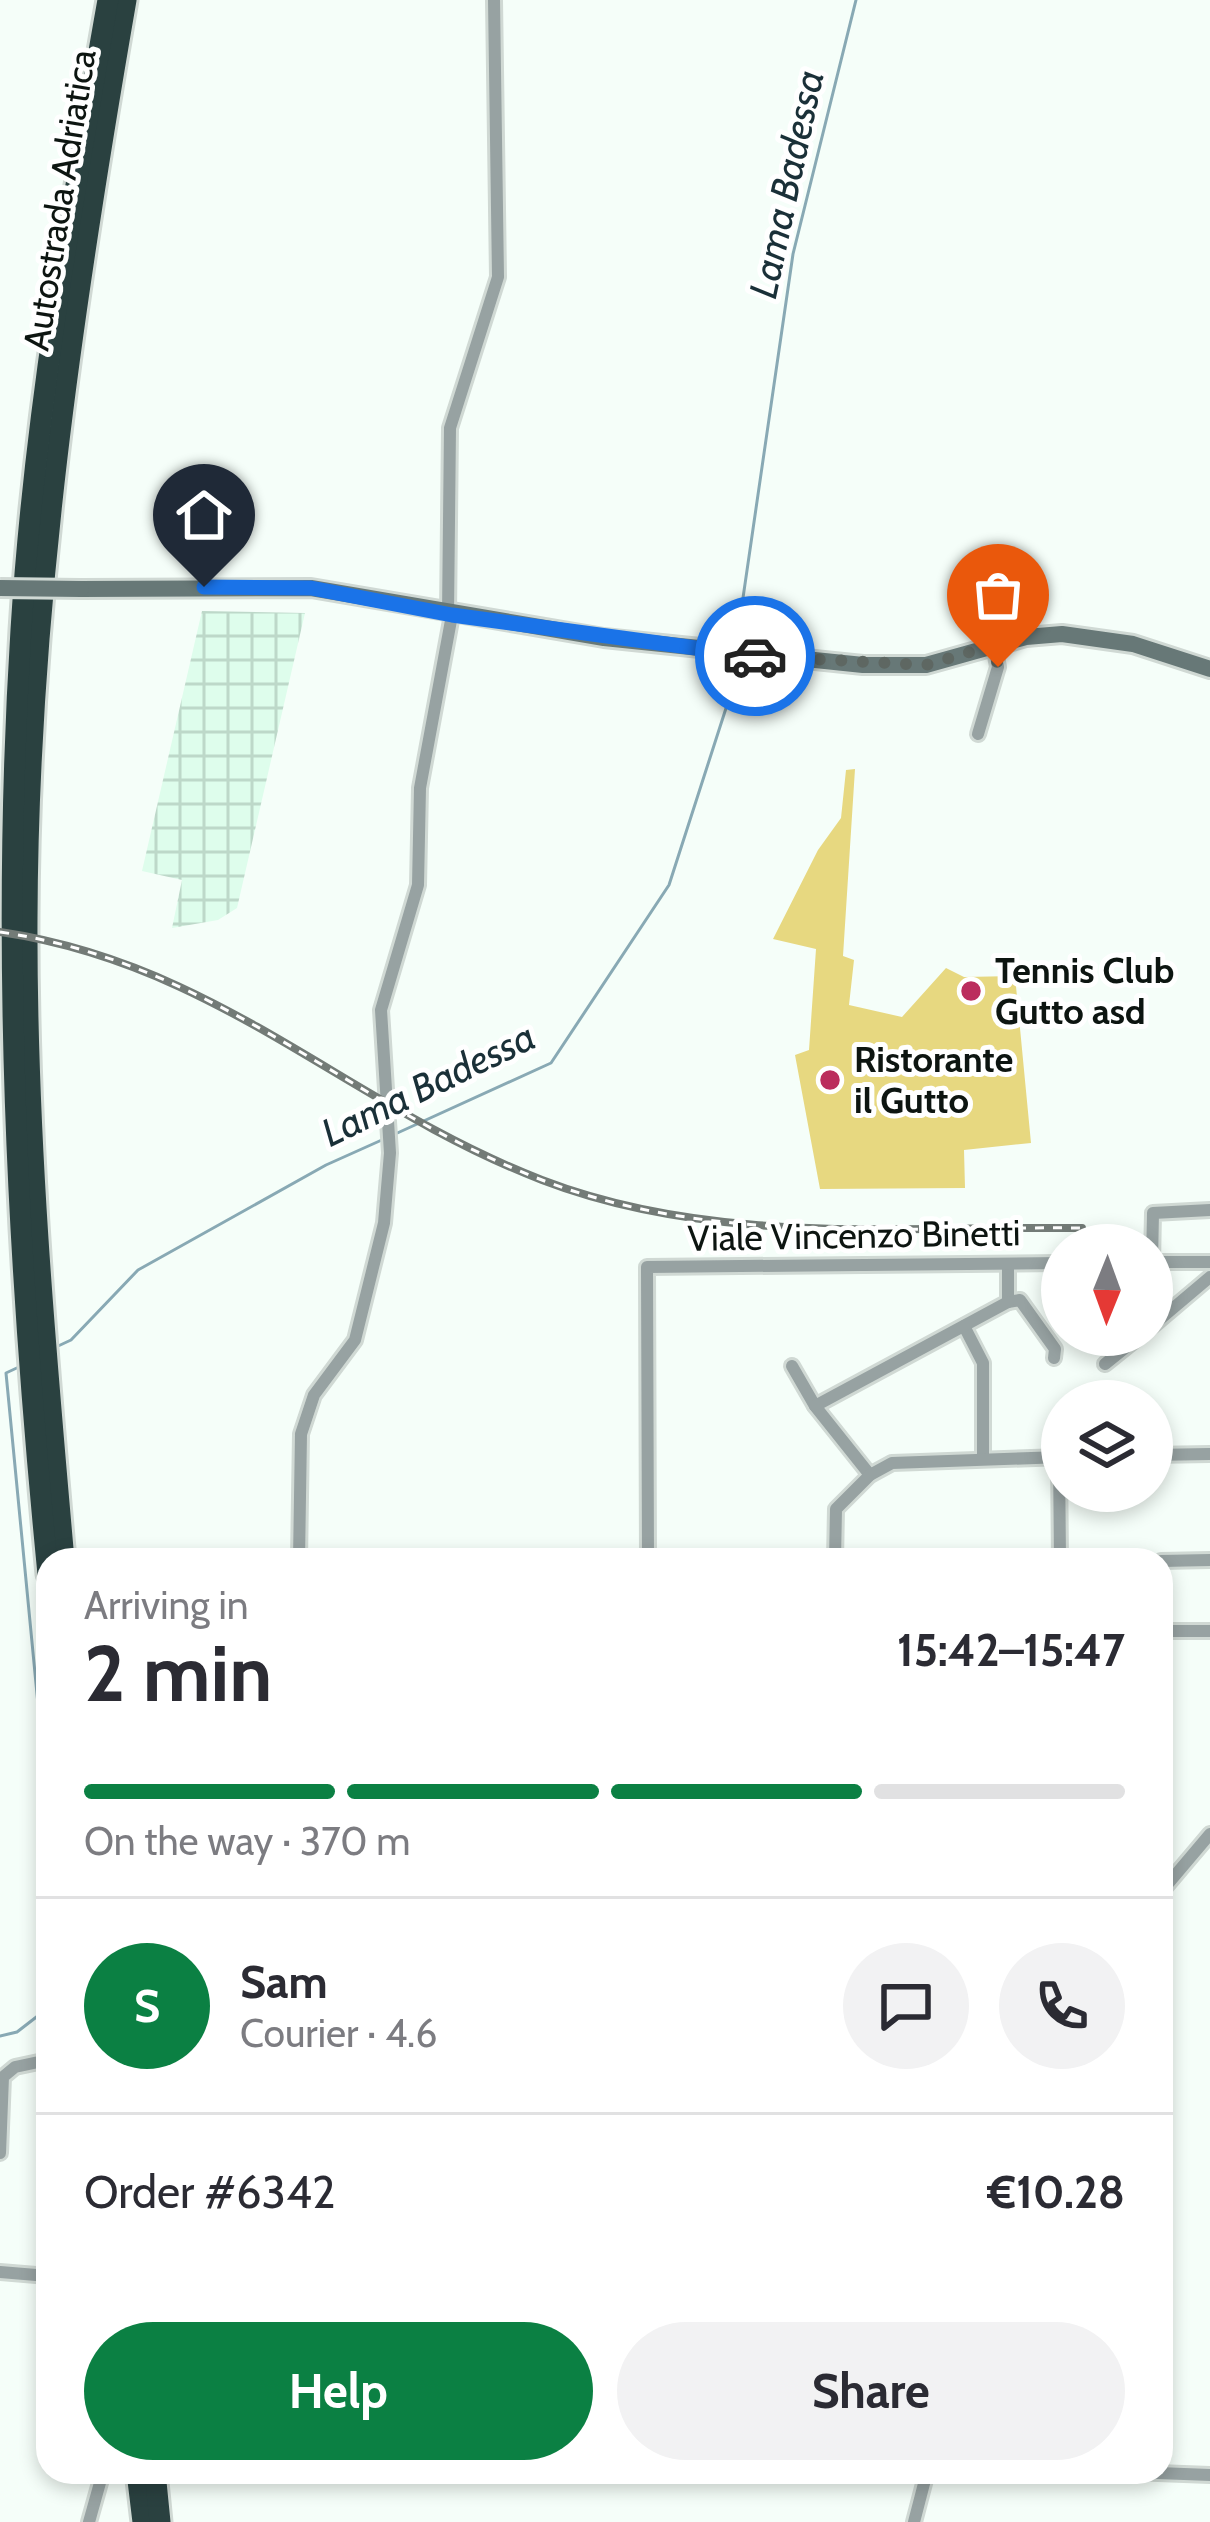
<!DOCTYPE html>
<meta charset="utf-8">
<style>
:root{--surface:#fff;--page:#f2f2f3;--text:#2b2b33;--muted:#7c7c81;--line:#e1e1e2;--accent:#0b8043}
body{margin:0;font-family:Cabin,sans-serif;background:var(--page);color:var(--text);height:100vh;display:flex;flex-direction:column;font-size:45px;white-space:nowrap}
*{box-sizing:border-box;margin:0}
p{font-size:39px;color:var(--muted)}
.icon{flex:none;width:66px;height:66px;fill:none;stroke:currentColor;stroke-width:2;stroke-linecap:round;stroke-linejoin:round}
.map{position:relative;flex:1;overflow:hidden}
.drawer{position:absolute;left:36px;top:1548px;width:1137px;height:936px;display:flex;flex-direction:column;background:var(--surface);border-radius:36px;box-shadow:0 6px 18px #0003}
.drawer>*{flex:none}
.needle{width:78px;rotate:181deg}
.buttons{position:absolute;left:1041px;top:1224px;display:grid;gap:24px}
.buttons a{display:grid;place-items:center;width:132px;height:132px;border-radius:50%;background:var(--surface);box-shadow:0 6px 18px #0003;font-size:60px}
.pin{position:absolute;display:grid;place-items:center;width:102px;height:102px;color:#fff;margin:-123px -51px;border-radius:50% 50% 50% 0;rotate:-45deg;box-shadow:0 0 12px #0007}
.pin .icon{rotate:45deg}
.courier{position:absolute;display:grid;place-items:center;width:120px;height:120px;margin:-60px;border:9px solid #1a73e8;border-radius:50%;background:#fff;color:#222;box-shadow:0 3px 15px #0007}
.summary em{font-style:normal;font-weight:700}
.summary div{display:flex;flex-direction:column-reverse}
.summary{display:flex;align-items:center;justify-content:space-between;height:204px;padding:0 48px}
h1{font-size:78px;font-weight:700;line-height:90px}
.bar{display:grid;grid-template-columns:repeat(4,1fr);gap:18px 12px;align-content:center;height:144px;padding:0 48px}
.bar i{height:15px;border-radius:9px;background:var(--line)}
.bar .on{background:var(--accent)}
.bar p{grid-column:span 4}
.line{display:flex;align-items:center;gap:30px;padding:0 48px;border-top:3px solid var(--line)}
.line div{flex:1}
.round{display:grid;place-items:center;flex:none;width:126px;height:126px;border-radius:63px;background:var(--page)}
.primary-button{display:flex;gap:24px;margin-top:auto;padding:24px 48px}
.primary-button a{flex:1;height:138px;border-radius:72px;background:var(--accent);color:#fff;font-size:48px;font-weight:700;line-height:138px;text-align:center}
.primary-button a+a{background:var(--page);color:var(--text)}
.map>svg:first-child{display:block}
.industrial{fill:url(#industrial-grid)}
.grass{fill:#e7d880}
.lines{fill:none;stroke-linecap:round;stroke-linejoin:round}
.stream{stroke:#88a9b4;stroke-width:3}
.street-casing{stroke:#d0d9d4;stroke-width:18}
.secondary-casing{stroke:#d0d9d4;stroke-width:22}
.highway-casing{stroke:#d0d9d4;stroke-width:27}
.street{stroke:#97a2a2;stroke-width:12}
.secondary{stroke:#677877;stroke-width:16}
.highway{stroke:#2a4140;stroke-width:21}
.rail-casing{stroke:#737b77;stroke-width:8}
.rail{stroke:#fff;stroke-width:3;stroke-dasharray:9;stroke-linecap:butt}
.secondary-bridge-casing{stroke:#d0d9d4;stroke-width:22;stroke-linecap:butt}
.secondary-bridge{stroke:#677877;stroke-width:16}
.done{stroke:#5e6762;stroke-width:12;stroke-dasharray:0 21.6}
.route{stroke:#1a73e8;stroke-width:15}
.poi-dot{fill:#bb2d5d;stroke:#fff;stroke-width:4.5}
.labels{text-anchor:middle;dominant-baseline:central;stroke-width:10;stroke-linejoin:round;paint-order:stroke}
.street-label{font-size:36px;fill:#0d1511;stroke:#fff}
.poi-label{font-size:36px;font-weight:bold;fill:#0d1511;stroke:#fff;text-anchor:start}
.water-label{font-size:39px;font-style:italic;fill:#1a3038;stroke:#fff}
</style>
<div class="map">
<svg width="1210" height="2522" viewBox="0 0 1210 2522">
<defs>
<pattern id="industrial-grid" width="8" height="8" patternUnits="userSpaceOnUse" patternTransform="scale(3)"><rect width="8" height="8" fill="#defdec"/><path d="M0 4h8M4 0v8" fill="none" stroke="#bdd8c9"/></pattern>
</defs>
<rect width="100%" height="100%" fill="#f5fef9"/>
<!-- industrial -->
<path class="industrial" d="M 202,611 L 305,613 L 237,908 L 218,920 L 172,928 L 182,880 L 142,871 Z"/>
<!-- grass -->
<path class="grass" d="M 855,769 L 843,956 L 854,960 L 849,1005 L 902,1017 L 946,968 L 964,977 L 1015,976 L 1031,1143 L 964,1150 L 965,1188 L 820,1189 L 795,1055 L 809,1050 L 816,949 L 773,939 L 818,850 L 841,818 L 846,770 Z"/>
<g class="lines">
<!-- stream -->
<g class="stream">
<path d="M 736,646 L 793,254 L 856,0"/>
<path d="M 393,1135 L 551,1063 L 669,885 L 728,702 L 735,656"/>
<path d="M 56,1347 L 71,1340 L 138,1270 L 326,1165 L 384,1139"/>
<path d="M 21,1366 L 6,1373 L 48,1808"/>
<path d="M 0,2036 L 17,2032 L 48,2008"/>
</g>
<!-- street casing -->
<g class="street-casing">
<g id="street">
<path d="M 448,614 L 450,428 L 498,277 L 494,0"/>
<path d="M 978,734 L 998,667 L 994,645"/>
<path d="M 1152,1262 L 1153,1213 L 1210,1210"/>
<path d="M 1152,1262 L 1210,1262"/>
<path d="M 1008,1264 L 1008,1302 L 1020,1300 L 1055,1349 L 1054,1358"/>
<path d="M 964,1326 L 983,1363 L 983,1458"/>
<path d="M 1152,1326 L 1210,1277"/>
<path d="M 1105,1364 L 1141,1335"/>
<path d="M 792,1366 L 815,1406 L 870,1475"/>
<path d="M 815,1406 L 1008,1302"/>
<path d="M 1152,1455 L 1210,1454"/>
<path d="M 1059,1457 L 1060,1560"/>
<path d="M 299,1560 L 301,1434 L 314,1395 L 355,1340 L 384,1223 L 390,1153 L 381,1010 L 418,885 L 420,788 L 452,615"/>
<path d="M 648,1560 L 647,1267 L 1062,1263"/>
<path d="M 835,1560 L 836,1509 L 870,1475 L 892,1463 L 1062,1457"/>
<path d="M 1161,1561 L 1210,1560"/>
<path d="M 1161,1631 L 1210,1631"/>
<path d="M 1161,1892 L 1210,1834"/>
<path d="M 0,2153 L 3,2077 L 15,2067 L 48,2060"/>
<path d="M 0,2272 L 48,2276"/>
<path d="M 1132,2472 L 1210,2475"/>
<path d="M 89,2522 L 103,2472"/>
<path d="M 914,2522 L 927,2472"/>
</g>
</g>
<!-- secondary casing -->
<g class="secondary-casing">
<path id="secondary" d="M 81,589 L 311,588 L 604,638 L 863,665 L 926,665 L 1026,637 L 1062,634 L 1133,644 L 1210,669"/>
</g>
<!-- highway casing -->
<g class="highway-casing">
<g id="highway">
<path d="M 64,1560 C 45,1346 26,1133 27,918 C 28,608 73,305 126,0"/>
<path d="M 48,1574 C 17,1259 1,947 21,630 C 34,418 71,209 108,0"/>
<path d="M 137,2472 L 143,2522"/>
<path d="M 155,2472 L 160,2522"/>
</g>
</g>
<!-- street -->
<use href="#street" class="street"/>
<!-- secondary -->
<use href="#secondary" class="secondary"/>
<!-- highway -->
<use href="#highway" class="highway"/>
<!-- rail casing -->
<g class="rail-casing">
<path id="rail" d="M 0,932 C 219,964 347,1105 542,1180 C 714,1246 901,1226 1082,1228"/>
</g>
<!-- rail -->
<use href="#rail" class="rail"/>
<!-- secondary-bridge casing -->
<g class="secondary-bridge-casing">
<path id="secondary-bridge" d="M 0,588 L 81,589"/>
</g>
<!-- secondary-bridge -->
<use href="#secondary-bridge" class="secondary-bridge"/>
</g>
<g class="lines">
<!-- done -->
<path class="done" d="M 755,656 L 926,665 L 994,645 L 998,667"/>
<!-- route -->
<path class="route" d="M 204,587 L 311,588 L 452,615 L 755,656"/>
</g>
<!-- markers -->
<g class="poi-dot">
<circle cx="971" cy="991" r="12"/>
<circle cx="830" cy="1080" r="12"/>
</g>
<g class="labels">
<!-- street labels -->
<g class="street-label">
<text transform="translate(59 200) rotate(-81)">Autostrada Adriatica</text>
<text transform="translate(854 1235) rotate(-1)">Viale Vincenzo Binetti</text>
</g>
<!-- poi labels -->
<g class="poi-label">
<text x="995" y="970">Tennis Club<tspan x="995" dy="41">Gutto asd</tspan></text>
<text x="854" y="1059">Ristorante<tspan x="854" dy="41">il Gutto</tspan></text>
</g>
<!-- water labels -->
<g class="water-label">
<text transform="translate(786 184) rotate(-78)">Lama Badessa</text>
<text transform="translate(428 1084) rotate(-26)">Lama Badessa</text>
</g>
</g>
</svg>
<div class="buttons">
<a><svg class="needle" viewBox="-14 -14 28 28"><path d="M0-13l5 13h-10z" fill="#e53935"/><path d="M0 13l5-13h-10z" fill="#7c7c81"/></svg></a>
<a><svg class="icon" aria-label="layers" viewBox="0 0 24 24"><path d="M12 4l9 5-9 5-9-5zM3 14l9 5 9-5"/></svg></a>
</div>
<div class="pin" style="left:998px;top:667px;background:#ea580c"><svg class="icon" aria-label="bag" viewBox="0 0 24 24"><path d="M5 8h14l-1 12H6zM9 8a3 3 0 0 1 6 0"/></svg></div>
<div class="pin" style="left:204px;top:587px;background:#1f2937"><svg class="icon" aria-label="home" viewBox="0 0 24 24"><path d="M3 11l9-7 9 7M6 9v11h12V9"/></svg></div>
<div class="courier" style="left:755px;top:656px"><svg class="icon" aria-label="car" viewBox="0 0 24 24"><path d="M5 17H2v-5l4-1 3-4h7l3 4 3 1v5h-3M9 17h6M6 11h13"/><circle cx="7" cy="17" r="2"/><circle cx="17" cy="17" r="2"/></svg></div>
<section class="drawer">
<div class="summary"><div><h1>2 min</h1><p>Arriving in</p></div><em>15:42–15:47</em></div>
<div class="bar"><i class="on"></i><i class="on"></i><i class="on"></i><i></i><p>On the way · 370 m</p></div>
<div class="line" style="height:216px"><b class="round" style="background:var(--accent);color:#fff">S</b><div><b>Sam</b><p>Courier · 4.6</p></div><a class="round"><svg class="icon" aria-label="chat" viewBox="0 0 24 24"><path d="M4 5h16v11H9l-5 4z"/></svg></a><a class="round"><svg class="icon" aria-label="phone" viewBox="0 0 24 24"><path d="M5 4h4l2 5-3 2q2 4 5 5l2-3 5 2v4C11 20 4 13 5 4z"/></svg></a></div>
<div class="line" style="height:156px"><div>Order #6342</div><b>€10.28</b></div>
<div class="primary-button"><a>Help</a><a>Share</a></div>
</section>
</div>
